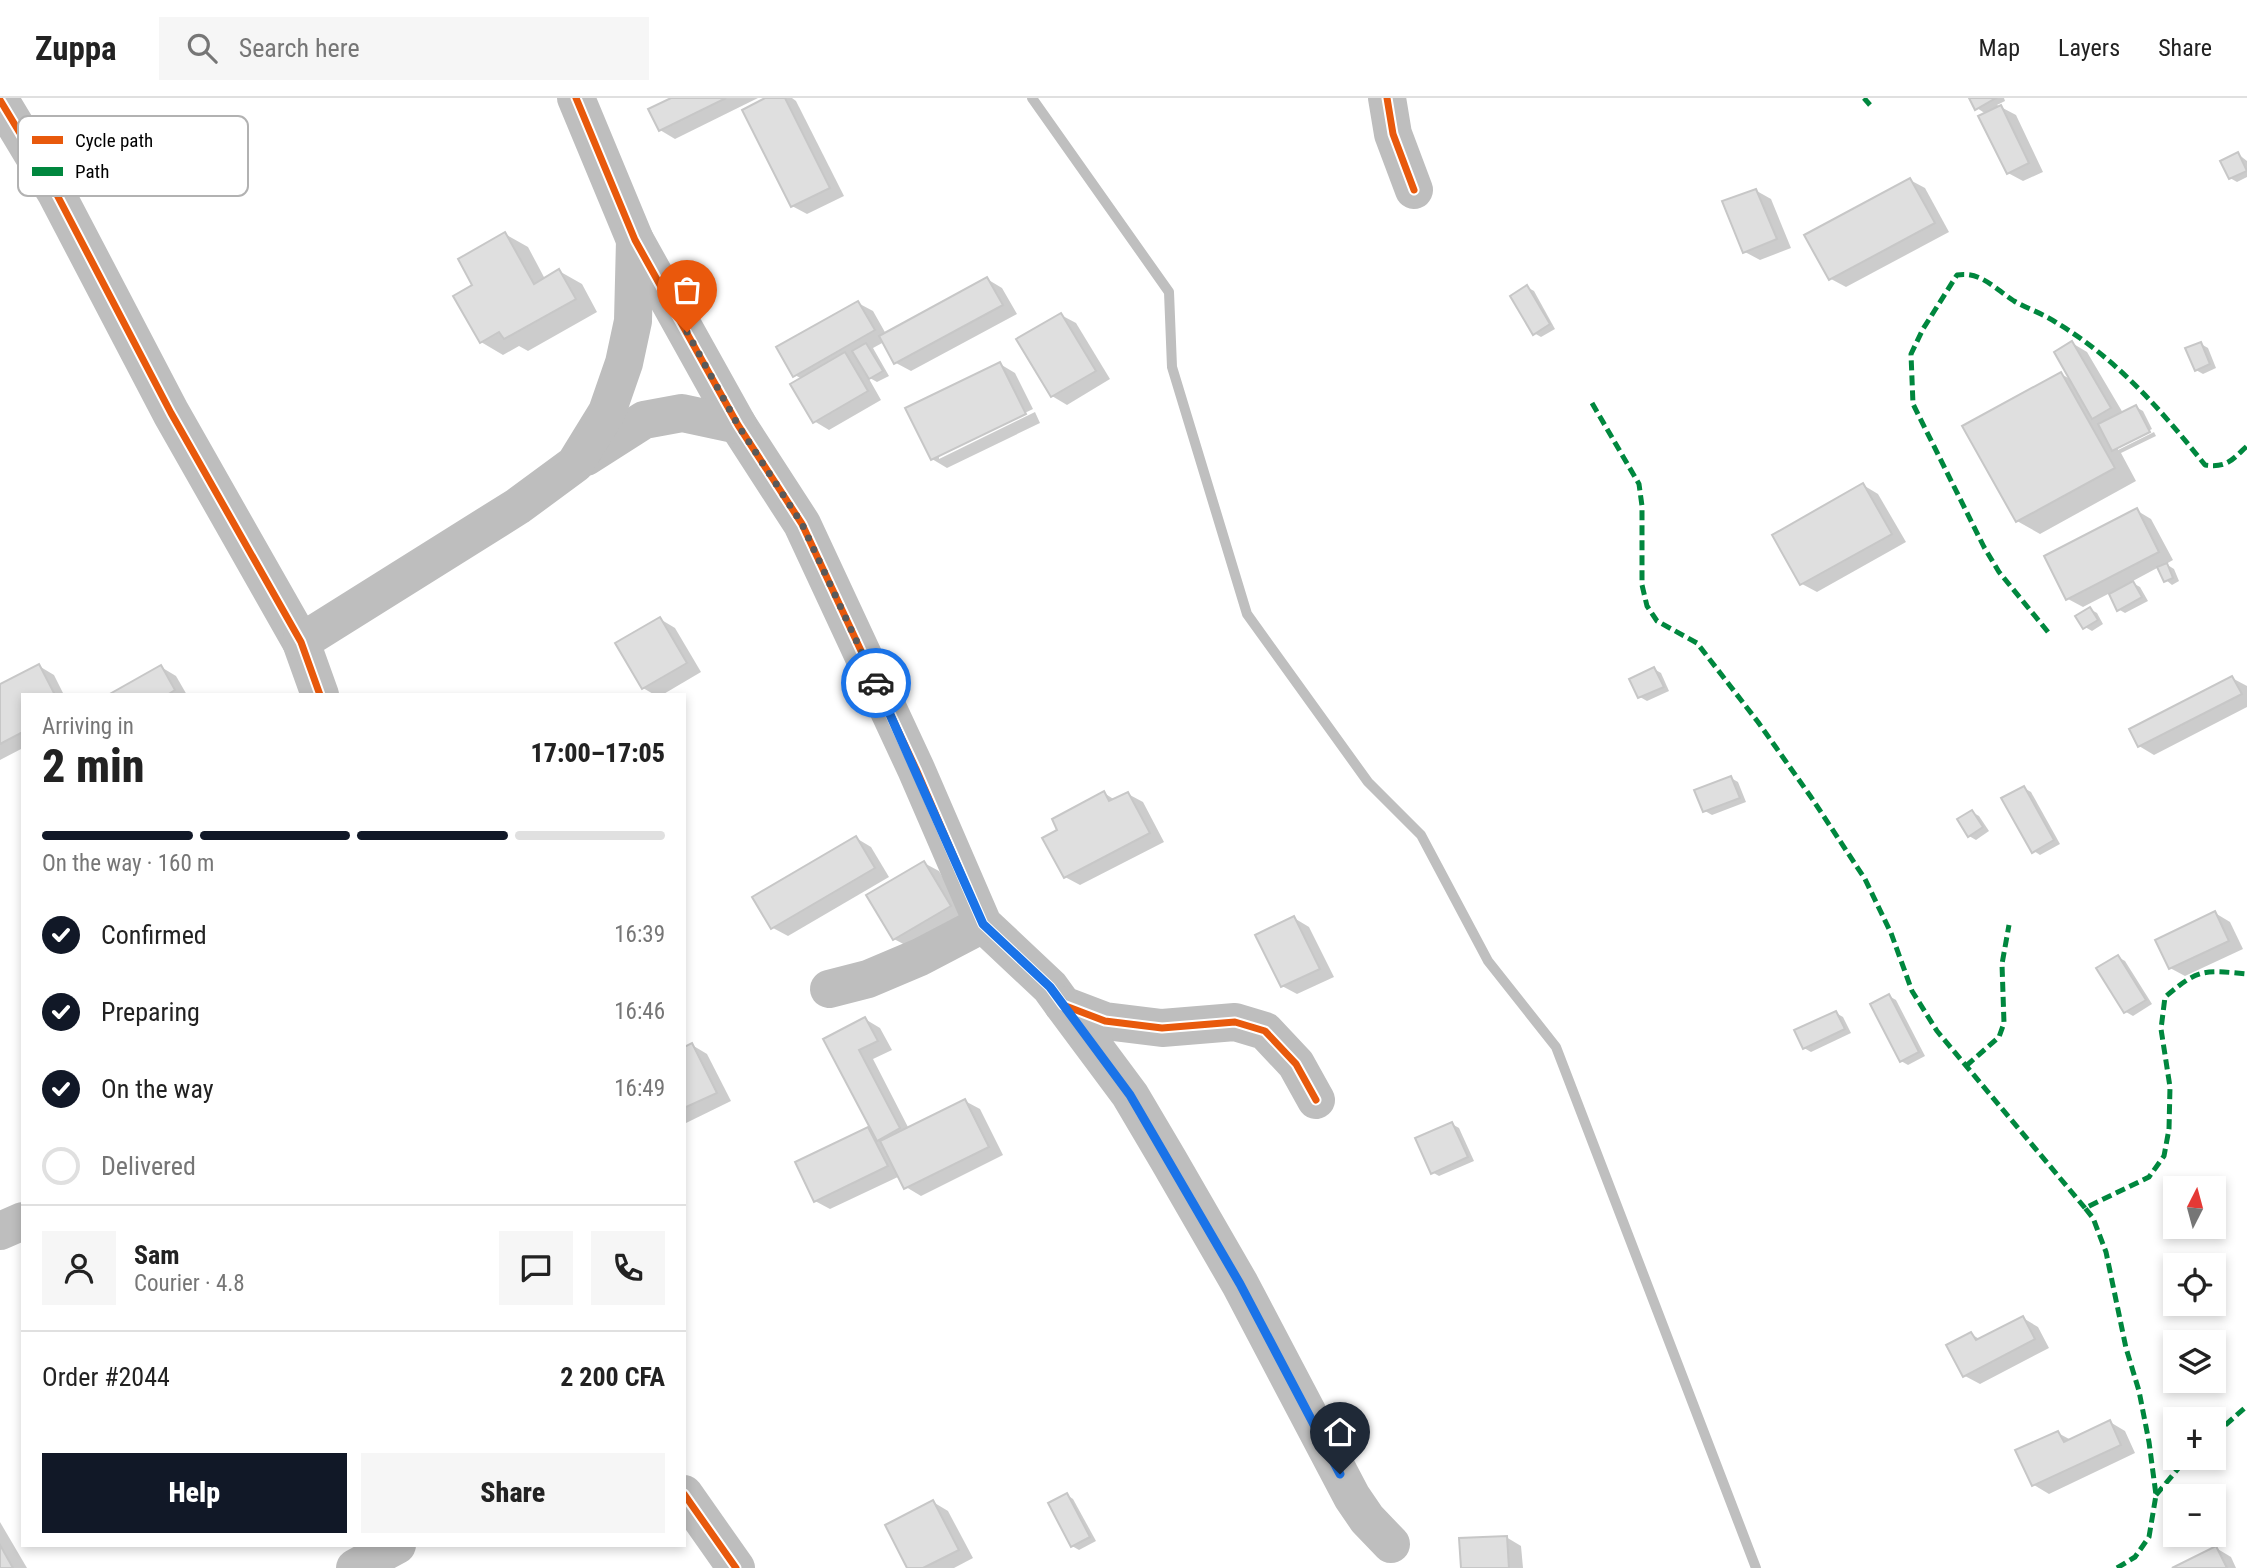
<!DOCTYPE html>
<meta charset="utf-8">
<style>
:root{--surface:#fff;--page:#f6f6f6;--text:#222;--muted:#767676;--line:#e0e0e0;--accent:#111827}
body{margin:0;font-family:"Roboto Condensed",sans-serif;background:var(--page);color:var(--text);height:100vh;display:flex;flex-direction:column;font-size:26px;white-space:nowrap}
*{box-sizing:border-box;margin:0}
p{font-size:23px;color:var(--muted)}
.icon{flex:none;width:38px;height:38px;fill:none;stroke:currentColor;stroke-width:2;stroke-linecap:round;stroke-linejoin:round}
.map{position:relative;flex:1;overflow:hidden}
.sheet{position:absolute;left:21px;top:595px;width:665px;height:854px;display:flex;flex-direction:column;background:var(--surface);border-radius:0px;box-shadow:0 4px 10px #0003}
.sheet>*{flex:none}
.needle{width:46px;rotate:6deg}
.controls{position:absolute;left:2163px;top:1078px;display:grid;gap:14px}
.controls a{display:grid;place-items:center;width:63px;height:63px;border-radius:0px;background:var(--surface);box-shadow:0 4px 10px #0003;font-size:35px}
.pin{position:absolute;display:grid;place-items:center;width:60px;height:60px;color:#fff;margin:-72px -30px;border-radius:50% 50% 50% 0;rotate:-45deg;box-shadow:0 0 7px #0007}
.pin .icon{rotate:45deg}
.courier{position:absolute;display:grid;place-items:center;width:70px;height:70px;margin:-35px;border:5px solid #1a73e8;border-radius:50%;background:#fff;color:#222;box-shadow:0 2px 9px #0007}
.head em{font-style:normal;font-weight:800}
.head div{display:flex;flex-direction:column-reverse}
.head{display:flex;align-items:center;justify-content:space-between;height:119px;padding:0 21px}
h1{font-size:46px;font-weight:800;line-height:52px}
.bar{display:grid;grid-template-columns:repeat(4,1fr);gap:10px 7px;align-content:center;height:84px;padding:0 21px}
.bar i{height:9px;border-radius:5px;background:var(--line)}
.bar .active{background:var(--accent)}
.bar p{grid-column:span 4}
.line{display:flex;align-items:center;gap:18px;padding:0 21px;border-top:2px solid var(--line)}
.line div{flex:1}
.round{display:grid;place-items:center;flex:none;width:74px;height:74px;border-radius:0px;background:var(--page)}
ol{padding:0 21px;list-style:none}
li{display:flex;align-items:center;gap:21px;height:77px}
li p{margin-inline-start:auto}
li .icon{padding:7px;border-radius:50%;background:var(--accent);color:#fff;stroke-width:4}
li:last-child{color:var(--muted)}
li i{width:38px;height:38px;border:4px solid var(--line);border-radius:50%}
.action{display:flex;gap:14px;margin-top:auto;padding:14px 21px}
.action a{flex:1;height:80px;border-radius:0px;background:var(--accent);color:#fff;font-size:28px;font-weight:800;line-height:80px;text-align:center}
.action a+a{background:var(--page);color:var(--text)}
header{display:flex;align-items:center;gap:42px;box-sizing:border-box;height:98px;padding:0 35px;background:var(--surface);border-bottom:2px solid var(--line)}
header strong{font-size:33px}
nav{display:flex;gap:38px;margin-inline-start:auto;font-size:24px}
.search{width:490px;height:63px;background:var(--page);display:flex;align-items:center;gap:18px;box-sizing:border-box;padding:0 24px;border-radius:0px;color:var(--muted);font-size:26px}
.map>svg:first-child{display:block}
.shadow{fill:#0003}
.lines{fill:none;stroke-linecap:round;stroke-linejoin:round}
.stream{stroke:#bfbfbf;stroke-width:10}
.building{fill:#dfdfdf;stroke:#c7c7c7;stroke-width:2}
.street{stroke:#bebebe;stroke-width:38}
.quiet{stroke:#00873e;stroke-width:5;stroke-dasharray:10 5;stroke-linecap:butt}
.cycleway-casing{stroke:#fff;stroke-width:11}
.cycleway{stroke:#e8590c;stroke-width:7}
.done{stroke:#595959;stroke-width:7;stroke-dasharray:0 12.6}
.route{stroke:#1a73e8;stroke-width:9}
.key{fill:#fff;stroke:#b2b2b2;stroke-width:2}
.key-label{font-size:19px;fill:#000}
</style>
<header>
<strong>Zuppa</strong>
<div class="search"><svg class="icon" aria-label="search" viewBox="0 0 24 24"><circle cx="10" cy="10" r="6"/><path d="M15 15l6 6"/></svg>Search here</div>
<nav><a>Map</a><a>Layers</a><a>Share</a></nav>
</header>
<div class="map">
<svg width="2247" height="1470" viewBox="0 0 2247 1470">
<rect width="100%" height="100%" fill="#fff"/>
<!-- shadow -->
<g class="shadow">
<path d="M 675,0 L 758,0 L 675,41 L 660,32 Z"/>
<path d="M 769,0 L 792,0 L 796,3 L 844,98 L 807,116 L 792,108 Z"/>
<path d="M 1971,0 L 2004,0 L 2005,3 L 1997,7 L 2016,17 L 2043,74 L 2023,83 L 2008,75 L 1986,16 L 1977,10 Z"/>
<path d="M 2238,56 L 2247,63 L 2247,79 L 2237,84 L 2230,80 Z"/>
<path d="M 1910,82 L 1925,90 L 1949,134 L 1846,189 L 1831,181 Z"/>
<path d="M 1755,92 L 1771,101 L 1791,150 L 1760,162 L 1745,154 Z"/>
<path d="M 505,136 L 528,149 L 545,181 L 559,173 L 582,186 L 597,214 L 528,253 L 519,248 L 503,257 L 481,244 L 475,188 Z"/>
<path d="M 987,181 L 1002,190 L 1017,216 L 911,273 L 896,265 L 884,244 L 873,250 L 889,278 L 877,284 L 868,279 L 881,302 L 829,332 L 814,323 L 802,281 L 795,277 L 858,205 L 873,213 L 886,236 Z"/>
<path d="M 1527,189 L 1534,193 L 1555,231 L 1541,239 L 1534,235 Z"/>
<path d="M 1061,217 L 1076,225 L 1110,281 L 1067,307 L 1052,298 Z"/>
<path d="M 2072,245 L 2087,254 L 2123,315 L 2136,309 L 2143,313 L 2152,331 L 2118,348 L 2118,352 L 2154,334 L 2156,338 L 2121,355 L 2136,383 L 2040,436 L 2017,423 L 2061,276 L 2072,282 Z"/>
<path d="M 2201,246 L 2208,250 L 2216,270 L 2203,276 L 2196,272 Z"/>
<path d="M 1000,266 L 1015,275 L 1033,311 L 939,357 L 939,361 L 1035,314 L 1040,325 L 947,370 L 932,361 Z"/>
<path d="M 1863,387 L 1878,396 L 1906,444 L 1817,494 L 1802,486 Z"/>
<path d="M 2136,412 L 2151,421 L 2173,462 L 2166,466 L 2174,471 L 2179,483 L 2172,487 L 2166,482 L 2159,469 L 2131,484 L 2140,489 L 2148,503 L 2125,515 L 2118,511 L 2110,495 L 2083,509 L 2068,501 Z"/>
<path d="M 2090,511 L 2097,515 L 2103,526 L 2092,533 L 2085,529 Z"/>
<path d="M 660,521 L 675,530 L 701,574 L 662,597 L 655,597 L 643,590 Z"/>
<path d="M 39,568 L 54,577 L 64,597 L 23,597 L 23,650 L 0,662 L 0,588 Z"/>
<path d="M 161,569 L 176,578 L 187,597 L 112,597 Z"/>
<path d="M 1654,571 L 1661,575 L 1669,593 L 1647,603 L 1640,599 Z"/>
<path d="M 2232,580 L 2247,588 L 2247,609 L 2154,657 L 2139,648 Z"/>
<path d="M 1731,680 L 1738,684 L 1746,704 L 1712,717 L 1705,713 Z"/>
<path d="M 2024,690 L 2031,694 L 2060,746 L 2040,757 L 2034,753 Z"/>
<path d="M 1104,695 L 1115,702 L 1128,696 L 1143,704 L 1164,744 L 1080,787 L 1065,779 L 1060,733 Z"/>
<path d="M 1972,714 L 1979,718 L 1989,733 L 1976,742 L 1969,738 Z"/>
<path d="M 856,740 L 871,749 L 889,779 L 788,838 L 773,830 Z"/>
<path d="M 924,765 L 939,773 L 965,817 L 909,849 L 894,841 Z"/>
<path d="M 2215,815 L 2230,824 L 2243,851 L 2185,878 L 2170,870 Z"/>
<path d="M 1294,820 L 1309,829 L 1334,879 L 1297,896 L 1282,888 Z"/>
<path d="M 2118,859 L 2125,863 L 2152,906 L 2133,918 L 2126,914 L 2099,871 Z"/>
<path d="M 1889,898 L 1896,902 L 1925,958 L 1908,967 L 1901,963 Z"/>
<path d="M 1836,915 L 1843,919 L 1851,935 L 1811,954 L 1804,950 Z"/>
<path d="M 865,921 L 880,930 L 892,952 L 873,961 L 909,1031 L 965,1003 L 980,1011 L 1003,1057 L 921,1098 L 906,1089 L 900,1078 L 830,1111 L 815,1103 L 868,1031 L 875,1035 L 825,942 Z"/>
<path d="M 692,947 L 707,956 L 731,1003 L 684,1026 L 684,951 Z"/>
<path d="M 1452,1026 L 1459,1030 L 1474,1063 L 1439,1078 L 1432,1074 Z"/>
<path d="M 2023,1220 L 2038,1229 L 2049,1250 L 1980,1286 L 1965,1278 L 1971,1236 L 1981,1242 Z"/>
<path d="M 2110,1324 L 2125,1333 L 2135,1355 L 2049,1396 L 2034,1387 L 2058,1335 L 2071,1342 Z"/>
<path d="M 1067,1397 L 1073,1401 L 1096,1443 L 1079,1452 L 1072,1448 Z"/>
<path d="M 933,1404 L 948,1413 L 973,1460 L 954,1470 L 909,1470 Z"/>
<path d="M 0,1424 L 27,1470 L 0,1470 Z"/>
<path d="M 1506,1439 L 1521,1448 L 1523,1470 L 1463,1470 Z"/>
<path d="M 2216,1450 L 2231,1459 L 2236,1470 L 2176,1470 Z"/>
</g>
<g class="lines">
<!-- stream -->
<path class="stream" d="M 1032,0 L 1169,194 L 1172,269 L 1247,516 L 1368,684 L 1421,737 L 1488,863 L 1556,949 L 1756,1470"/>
</g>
<!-- building -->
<g class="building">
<path d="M 671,0 L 726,0 L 659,33 L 648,11 Z"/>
<path d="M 765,0 L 785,0 L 830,90 L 791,109 L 742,12 Z"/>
<path d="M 1969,0 L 1996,0 L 1975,12 Z"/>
<path d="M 2001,7 L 2029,65 L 2007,76 L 1978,18 Z"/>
<path d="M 2238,54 L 2247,73 L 2229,81 L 2220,63 Z"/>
<path d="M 1910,80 L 1935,125 L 1829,182 L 1804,137 Z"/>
<path d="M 1756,91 L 1777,141 L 1743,155 L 1722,103 Z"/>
<path d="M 505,134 L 534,186 L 559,171 L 576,201 L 504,241 L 499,234 L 480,245 L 453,198 L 472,187 L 458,161 Z"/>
<path d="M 987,179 L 1003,207 L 894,266 L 879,238 Z"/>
<path d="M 1527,187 L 1550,226 L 1533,237 L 1510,198 Z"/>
<path d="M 858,203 L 875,232 L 793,279 L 776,249 Z"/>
<path d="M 1061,215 L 1096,273 L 1051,299 L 1016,241 Z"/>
<path d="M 2072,243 L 2111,310 L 2092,321 L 2054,254 Z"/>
<path d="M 2201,244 L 2210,266 L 2195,273 L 2185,250 Z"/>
<path d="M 866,245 L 883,273 L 869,281 L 852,253 Z"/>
<path d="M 845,254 L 868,293 L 813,325 L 790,286 Z"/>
<path d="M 1000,264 L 1026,316 L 931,362 L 905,310 Z"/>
<path d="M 2061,274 L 2115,370 L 2016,424 L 1962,328 Z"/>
<path d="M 2136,307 L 2150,334 L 2112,353 L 2098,326 Z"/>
<path d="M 1863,385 L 1892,436 L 1800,487 L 1772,437 Z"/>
<path d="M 2137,410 L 2159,454 L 2066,502 L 2044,458 Z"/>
<path d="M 2167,465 L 2173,480 L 2164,484 L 2157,469 Z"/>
<path d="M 2133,483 L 2142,499 L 2117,513 L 2109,496 Z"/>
<path d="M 2090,509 L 2098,522 L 2083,531 L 2075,518 Z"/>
<path d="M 660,519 L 687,565 L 642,591 L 615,545 Z"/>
<path d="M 39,566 L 55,597 L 23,597 L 23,634 L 0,646 L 0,586 Z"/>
<path d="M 161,567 L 175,592 L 167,597 L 108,597 Z"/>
<path d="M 1654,569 L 1664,589 L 1638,600 L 1629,581 Z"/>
<path d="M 2232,578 L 2242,596 L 2138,649 L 2129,631 Z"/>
<path d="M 1731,678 L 1740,700 L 1703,714 L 1694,692 Z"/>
<path d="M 2024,688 L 2054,742 L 2032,755 L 2001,700 Z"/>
<path d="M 1104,693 L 1109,703 L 1128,694 L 1150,735 L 1064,780 L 1042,740 L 1057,732 L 1052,721 Z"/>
<path d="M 1972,712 L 1983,729 L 1968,739 L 1957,721 Z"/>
<path d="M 856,738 L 875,770 L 771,831 L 752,799 Z"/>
<path d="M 924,763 L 951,808 L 893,842 L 866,797 Z"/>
<path d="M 2215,813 L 2229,843 L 2169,871 L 2155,842 Z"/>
<path d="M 1294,818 L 1320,871 L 1281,889 L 1255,837 Z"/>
<path d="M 2118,857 L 2146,902 L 2124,915 L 2096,870 Z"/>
<path d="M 1889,896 L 1919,954 L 1900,964 L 1870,906 Z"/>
<path d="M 1836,913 L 1845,931 L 1803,951 L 1794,932 Z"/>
<path d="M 865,919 L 878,943 L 859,952 L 900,1030 L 877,1043 L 823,941 Z"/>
<path d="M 692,945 L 717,995 L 684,1010 L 684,949 Z"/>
<path d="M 965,1001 L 989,1049 L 904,1091 L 880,1043 Z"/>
<path d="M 1452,1024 L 1468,1059 L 1431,1076 L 1415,1040 Z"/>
<path d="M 868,1029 L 888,1068 L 814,1104 L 795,1064 Z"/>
<path d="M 2023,1218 L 2035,1241 L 1963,1279 L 1946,1247 L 1971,1234 L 1976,1242 Z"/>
<path d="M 2110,1322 L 2121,1347 L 2032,1388 L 2015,1352 L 2058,1333 L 2064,1344 Z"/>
<path d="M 1067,1395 L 1090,1439 L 1071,1449 L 1048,1405 Z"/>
<path d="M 933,1402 L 959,1452 L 923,1470 L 907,1470 L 885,1427 Z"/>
<path d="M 1507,1438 L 1509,1470 L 1461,1470 L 1459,1440 Z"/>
<path d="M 0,1447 L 13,1470 L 0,1470 Z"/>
<path d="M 2216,1448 L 2227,1470 L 2172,1470 Z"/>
</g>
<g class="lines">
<!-- street -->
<g class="street">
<path d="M 576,0 L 635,142 L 738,327 L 802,426 L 916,671 L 983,826 L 1050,889 L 1063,907 L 1105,923 L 1162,930 L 1235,924 L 1265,933 L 1296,966 L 1316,1002"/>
<path d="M 1387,0 L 1393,36 L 1414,92"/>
<path d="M 0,2 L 56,95 L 171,315 L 301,544 L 320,597"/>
<path d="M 586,359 L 644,322 L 682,315 L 738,327"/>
<path d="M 301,544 L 518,408 L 575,366 L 607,314 L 624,265 L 633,223 L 635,142"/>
<path d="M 829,891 L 868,881 L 920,859 L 983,826"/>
<path d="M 1063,907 L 1130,997 L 1169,1063 L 1240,1186 L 1352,1399 L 1367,1421 L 1391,1446"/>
<path d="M 0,1133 L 23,1123"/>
<path d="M 684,1396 L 736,1470"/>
<path d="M 355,1470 L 397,1447"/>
</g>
<!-- quiet -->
<g class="quiet">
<path d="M 1864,0 L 1870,7"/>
<path d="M 1592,305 L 1639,386 L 1642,408 L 1642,487 L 1647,508 L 1657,523 L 1697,545 L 1758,624 L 1811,699 L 1865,781 L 1891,835 L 1912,893 L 1937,933 L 2085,1110"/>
<path d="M 2048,534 L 1999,474 L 1984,449 L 1913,306 L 1911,256 L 1923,231 L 1957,177 C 1981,173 1995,191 2014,203 C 2028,211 2044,216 2057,225 C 2117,261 2162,313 2205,367 C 2227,370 2232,362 2247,348"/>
<path d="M 1966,968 L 1999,939 L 2004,925 L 2002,866 L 2009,827"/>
<path d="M 2214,1337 L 2247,1308"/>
<path d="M 2156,1397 L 2187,1360"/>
<path d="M 2117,1470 L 2135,1459 L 2149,1439 L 2156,1397 L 2149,1344 L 2139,1293 L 2126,1250 L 2106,1154 L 2093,1120 L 2085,1110 L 2149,1079 L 2164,1058 L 2169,1031 L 2170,989 L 2161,931 L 2165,899 C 2199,870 2204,872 2247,876"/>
</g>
<!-- cycleway casing -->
<g class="cycleway-casing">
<g id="cycleway">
<path d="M 576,0 L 635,142 L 738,327 L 802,426 L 916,671 L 983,826 L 1050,889 L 1063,907 L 1105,923 L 1162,930 L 1235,924 L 1265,933 L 1296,966 L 1316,1002"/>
<path d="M 1387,0 L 1393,36 L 1414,92"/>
<path d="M 0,2 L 56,95 L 171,315 L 301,544 L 320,597"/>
<path d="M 684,1396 L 736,1470"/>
</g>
</g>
<!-- cycleway -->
<use href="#cycleway" class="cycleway"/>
</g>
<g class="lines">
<!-- done -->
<path class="done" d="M 687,234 L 738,327 L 802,426 L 876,585"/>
<!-- route -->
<path class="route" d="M 876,585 L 983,826 L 1050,889 L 1130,997 L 1240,1186 L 1340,1376"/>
</g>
<!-- legend -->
<rect x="18" y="18" width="230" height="80" rx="10" class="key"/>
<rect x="32" y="38" width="31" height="8" fill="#e8590c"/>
<rect x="32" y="69" width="31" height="9" fill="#00873e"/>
<g class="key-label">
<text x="75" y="49">Cycle path</text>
<text x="75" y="80">Path</text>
</g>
</svg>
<div class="controls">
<a><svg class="needle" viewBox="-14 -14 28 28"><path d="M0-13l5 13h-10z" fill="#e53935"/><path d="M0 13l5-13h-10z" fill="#767676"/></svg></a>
<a><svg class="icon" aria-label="locate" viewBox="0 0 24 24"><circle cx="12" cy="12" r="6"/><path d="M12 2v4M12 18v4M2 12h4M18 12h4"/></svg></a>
<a><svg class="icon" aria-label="layers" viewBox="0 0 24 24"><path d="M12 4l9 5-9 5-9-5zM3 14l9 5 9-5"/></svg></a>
<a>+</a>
<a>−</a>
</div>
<div class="pin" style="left:687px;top:234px;background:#ea580c"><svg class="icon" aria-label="bag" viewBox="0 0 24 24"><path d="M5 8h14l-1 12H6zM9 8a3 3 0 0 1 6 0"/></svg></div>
<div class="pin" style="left:1340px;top:1376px;background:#1f2937"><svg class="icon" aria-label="home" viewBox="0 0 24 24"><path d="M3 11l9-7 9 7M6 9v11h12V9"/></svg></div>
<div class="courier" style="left:876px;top:585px"><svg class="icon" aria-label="car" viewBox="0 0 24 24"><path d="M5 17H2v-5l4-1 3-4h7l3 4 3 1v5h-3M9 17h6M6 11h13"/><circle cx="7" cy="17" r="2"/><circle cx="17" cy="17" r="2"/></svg></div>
<section class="sheet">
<div class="head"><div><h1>2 min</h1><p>Arriving in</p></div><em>17:00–17:05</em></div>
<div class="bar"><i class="active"></i><i class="active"></i><i class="active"></i><i></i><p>On the way · 160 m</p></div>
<ol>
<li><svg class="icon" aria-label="check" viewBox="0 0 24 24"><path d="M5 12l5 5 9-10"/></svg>Confirmed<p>16:39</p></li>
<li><svg class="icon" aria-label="check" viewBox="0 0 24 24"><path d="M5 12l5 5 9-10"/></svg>Preparing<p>16:46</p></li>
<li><svg class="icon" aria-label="check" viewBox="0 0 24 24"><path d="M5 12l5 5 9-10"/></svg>On the way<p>16:49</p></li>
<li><i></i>Delivered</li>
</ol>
<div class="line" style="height:126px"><a class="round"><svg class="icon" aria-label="person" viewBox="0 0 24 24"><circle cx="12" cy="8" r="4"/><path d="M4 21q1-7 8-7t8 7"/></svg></a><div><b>Sam</b><p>Courier · 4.8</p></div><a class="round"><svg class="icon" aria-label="chat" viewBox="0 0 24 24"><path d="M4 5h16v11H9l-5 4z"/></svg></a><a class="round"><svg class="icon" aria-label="phone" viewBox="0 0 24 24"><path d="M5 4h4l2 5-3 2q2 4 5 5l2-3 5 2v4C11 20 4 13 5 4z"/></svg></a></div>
<div class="line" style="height:91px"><div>Order #2044</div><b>2 200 CFA</b></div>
<div class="action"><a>Help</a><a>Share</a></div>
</section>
</div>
